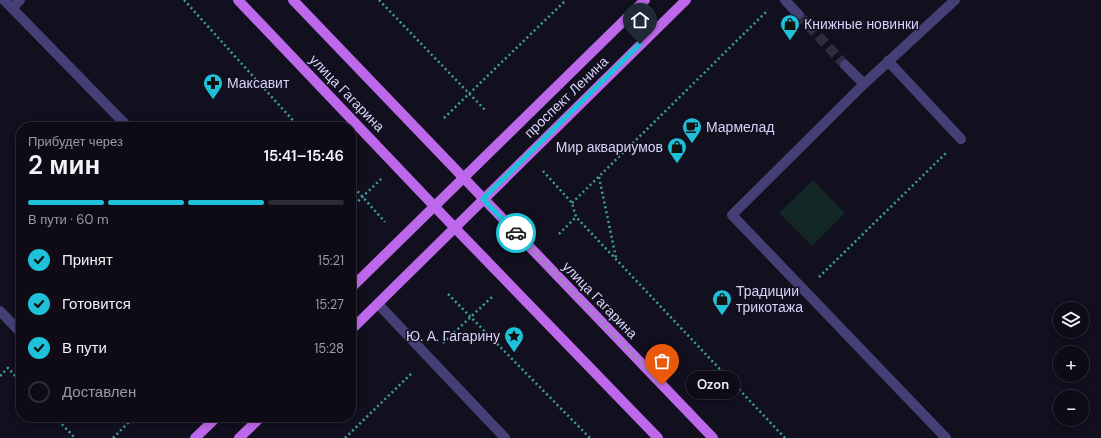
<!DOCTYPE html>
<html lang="ru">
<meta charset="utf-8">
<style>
:root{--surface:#0e0b16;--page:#1c1923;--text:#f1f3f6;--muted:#9b9ba1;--line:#2e2b35;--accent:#1ec1d8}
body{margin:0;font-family:"DM Sans",sans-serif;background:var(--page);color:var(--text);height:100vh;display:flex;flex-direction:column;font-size:15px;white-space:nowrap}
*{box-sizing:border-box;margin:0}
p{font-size:13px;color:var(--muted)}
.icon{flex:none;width:22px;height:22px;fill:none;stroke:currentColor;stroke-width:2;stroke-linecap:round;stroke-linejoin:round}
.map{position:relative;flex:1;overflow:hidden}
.side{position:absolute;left:16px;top:122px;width:340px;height:300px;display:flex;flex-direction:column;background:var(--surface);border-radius:16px;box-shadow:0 2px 6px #0003,0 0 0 1px var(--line)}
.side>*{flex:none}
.tools{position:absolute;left:1053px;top:302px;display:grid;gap:8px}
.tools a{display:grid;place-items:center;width:36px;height:36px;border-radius:50%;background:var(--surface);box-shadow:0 2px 6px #0003,0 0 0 1px var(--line);font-size:20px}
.pin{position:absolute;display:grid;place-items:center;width:34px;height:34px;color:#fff;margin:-41px -17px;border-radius:50% 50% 50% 0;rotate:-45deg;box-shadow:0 0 4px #0007}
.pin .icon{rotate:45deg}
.courier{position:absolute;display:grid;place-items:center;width:40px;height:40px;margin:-20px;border:3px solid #1ec1d8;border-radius:50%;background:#fff;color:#222;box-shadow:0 1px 5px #0007}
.bubble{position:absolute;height:28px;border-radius:14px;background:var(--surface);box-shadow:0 2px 6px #0003,0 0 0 1px var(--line);font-size:13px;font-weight:600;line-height:28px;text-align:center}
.overview em{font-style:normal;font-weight:600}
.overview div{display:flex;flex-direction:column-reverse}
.overview{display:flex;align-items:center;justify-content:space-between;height:68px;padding:0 12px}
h1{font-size:26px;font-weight:600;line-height:30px}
.bar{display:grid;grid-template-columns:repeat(4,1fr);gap:6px 4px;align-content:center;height:48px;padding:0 12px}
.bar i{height:5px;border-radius:3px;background:var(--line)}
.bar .on{background:var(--accent)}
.bar p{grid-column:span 4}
ol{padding:0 12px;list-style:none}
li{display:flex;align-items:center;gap:12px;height:44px}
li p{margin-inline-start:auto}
li .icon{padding:4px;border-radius:50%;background:var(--accent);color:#111;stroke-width:4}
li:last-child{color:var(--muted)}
li i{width:22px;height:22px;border:2px solid var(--line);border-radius:50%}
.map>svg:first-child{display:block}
.green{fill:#132726}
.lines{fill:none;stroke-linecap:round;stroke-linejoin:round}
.minor-tunnel{stroke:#302c3f;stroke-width:10;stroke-dasharray:10 5;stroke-linecap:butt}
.path{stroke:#3da19e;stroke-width:2.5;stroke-dasharray:2 3;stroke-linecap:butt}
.minor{stroke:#444076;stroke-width:10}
.major{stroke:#bd68ea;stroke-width:10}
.done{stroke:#928eac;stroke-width:4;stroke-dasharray:0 7.2}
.route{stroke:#1ec1d8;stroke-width:5}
.labels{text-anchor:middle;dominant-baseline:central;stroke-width:3;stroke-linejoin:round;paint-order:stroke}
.poi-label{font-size:14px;fill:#d7d2f9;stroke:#120f1e;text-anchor:start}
.street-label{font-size:14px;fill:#d7d2f9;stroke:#120f1e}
</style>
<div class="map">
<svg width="1101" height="438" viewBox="0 0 1101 438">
<rect width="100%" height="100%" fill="#120f1e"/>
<!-- green -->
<path class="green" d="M 813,180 L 845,213 L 812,246 L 779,213 Z"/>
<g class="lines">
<!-- minor-tunnel -->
<path class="minor-tunnel" d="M 798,14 L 845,65"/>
<!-- path -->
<g class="path">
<path d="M 184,0 L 299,127"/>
<path d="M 379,0 L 486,111"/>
<path d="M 444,118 L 566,0"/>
<path d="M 543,171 L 572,203 L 576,217 L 785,438"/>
<path d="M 599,177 L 616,258"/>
<path d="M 351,184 L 385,222"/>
<path d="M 572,203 L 768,10"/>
<path d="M 351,208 L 381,179"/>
<path d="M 559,234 L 576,217"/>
<path d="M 819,277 L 946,153"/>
<path d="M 448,294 L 590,438"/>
<path d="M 443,343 L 493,296"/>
<path d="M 0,376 L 8,368 L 21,382"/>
<path d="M 55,417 L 75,438"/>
<path d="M 113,438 L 134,417"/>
<path d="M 345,438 L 413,372"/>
</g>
<!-- minor -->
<g class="minor">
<path d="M 4,0 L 128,127"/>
<path d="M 785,0 L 798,14"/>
<path d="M 12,8 L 20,0"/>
<path d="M 888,61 L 961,139"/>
<path d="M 845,65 L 864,84"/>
<path d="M 378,304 L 505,438"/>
<path d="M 0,311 L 21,333"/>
<path d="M 946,438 L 732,215 L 864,84 L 955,0"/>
</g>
<!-- major -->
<g class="major">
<path d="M 238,0 L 455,228 L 658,438"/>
<path d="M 293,0 L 713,438"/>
<path d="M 351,288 L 645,0"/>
<path d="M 351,330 L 686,0"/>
<path d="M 195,438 L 217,417"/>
<path d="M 239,438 L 261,417"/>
</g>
</g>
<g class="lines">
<!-- done -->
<path class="done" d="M 516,233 L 662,385"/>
<!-- route -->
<path class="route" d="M 516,233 L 483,199 L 640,44"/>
</g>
<!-- icons -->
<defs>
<g id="shop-pin" transform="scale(1)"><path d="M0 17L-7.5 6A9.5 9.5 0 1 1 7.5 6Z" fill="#1ec1d8" stroke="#120f1e"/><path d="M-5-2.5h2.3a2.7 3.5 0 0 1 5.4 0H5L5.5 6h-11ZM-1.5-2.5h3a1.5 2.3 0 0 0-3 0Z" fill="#111"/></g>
<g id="pharmacy-pin" transform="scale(1)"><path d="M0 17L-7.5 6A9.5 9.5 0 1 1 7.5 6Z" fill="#1ec1d8" stroke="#120f1e"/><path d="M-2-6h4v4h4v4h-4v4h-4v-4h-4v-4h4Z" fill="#111"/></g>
<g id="cafe-pin" transform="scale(1)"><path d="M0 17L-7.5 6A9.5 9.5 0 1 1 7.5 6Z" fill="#1ec1d8" stroke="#120f1e"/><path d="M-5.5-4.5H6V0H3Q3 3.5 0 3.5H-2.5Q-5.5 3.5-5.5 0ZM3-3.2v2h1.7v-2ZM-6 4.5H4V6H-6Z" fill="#111"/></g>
<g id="sight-pin" transform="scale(1)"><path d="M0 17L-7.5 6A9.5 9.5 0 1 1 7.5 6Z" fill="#1ec1d8" stroke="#120f1e"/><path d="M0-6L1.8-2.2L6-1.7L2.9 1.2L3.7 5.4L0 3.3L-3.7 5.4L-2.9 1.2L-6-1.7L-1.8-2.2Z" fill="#111"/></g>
</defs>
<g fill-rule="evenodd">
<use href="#shop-pin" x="790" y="24"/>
<use href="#pharmacy-pin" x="213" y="83"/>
<use href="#cafe-pin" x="692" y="127"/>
<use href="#shop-pin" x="677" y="147"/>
<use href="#shop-pin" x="722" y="299"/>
<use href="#sight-pin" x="514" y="336"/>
</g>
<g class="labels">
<!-- poi labels -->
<g class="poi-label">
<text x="804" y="24">Книжные новинки</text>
<text x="227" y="83">Максавит</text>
<text x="706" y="127">Мармелад</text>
<text x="663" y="147" text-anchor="end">Мир аквариумов</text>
<text x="736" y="291">Традиции<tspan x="736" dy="16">трикотажа</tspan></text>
<text x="500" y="336" text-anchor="end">Ю. А. Гагарину</text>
</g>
<!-- street labels -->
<g class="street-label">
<text transform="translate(347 93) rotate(46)">улица Гагарина</text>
<text transform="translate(566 97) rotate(-44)">проспект Ленина</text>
<text transform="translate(600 300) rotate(46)">улица Гагарина</text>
</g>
</g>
</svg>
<div class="tools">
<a><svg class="icon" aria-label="layers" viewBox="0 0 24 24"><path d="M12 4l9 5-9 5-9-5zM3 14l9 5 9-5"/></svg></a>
<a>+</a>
<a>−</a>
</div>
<div class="pin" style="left:662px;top:385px;background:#ea580c"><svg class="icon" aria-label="bag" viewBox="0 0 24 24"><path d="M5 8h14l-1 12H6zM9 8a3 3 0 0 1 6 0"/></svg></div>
<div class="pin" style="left:640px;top:44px;background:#1f2937"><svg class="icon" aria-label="home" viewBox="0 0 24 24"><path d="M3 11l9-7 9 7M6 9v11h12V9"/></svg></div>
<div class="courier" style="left:516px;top:233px"><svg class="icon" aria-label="car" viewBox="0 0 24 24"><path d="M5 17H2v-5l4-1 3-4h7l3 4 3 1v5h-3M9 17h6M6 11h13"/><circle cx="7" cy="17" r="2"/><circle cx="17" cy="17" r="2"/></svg></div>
<div class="bubble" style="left:686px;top:371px;width:54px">Ozon</div>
<section class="side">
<div class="overview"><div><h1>2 мин</h1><p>Прибудет через</p></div><em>15:41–15:46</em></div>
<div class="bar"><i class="on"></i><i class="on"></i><i class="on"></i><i></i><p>В пути · 60 m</p></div>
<ol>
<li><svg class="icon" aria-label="check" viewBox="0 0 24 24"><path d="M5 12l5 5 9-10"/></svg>Принят<p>15:21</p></li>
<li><svg class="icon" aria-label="check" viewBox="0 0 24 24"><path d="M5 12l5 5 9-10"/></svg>Готовится<p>15:27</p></li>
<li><svg class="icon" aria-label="check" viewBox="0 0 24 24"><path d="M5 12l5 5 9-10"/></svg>В пути<p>15:28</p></li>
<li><i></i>Доставлен</li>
</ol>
</section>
</div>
